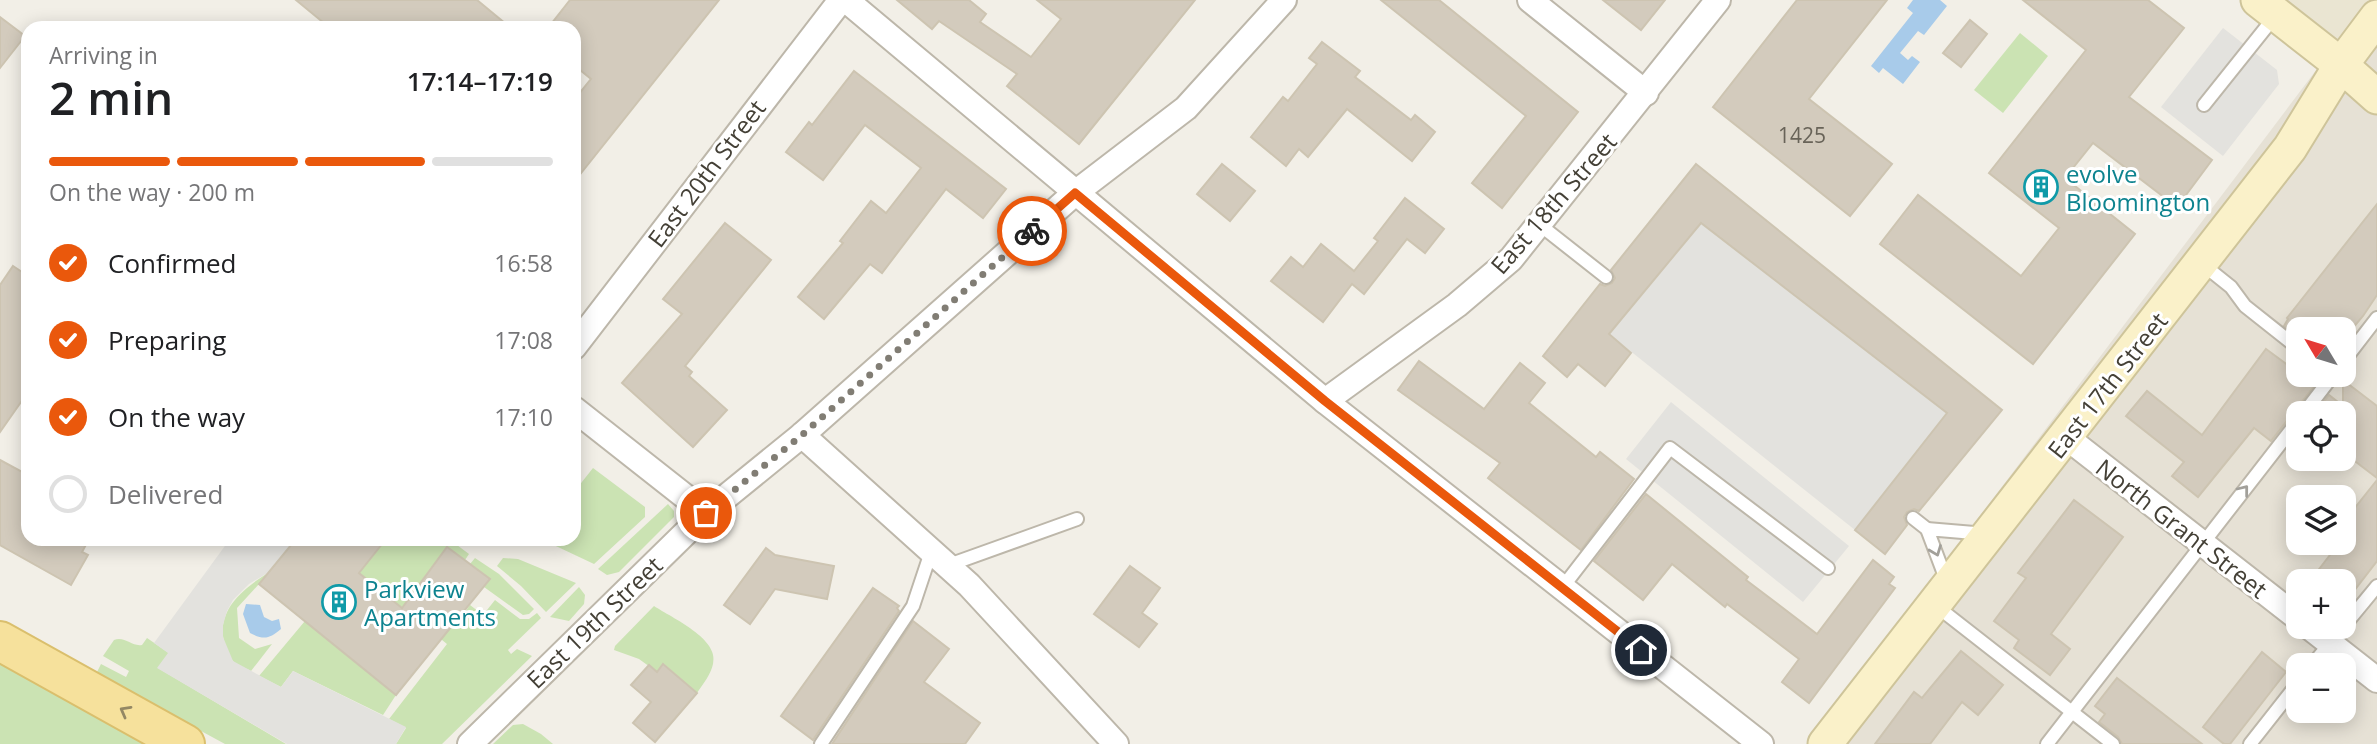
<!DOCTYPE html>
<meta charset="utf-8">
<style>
:root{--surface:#fff;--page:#f6f6f6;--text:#202124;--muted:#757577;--line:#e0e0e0;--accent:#ea580c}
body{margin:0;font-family:"Open Sans",sans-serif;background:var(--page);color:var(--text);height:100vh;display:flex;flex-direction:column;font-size:26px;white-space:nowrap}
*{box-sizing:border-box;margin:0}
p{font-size:23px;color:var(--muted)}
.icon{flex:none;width:38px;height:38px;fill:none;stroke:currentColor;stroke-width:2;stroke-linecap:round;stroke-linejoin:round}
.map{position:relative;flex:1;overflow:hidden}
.side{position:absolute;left:21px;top:21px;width:560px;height:525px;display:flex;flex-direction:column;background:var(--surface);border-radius:21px;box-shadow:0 4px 18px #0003}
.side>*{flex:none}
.needle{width:46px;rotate:308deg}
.tools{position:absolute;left:2286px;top:317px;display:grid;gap:14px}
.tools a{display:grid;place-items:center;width:70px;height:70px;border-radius:14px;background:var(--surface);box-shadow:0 4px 18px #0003;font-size:35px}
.pin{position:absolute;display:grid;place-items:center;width:60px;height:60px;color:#fff;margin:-30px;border:4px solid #fff;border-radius:50%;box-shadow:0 2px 7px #0007}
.courier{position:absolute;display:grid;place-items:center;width:70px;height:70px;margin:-35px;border:5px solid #ea580c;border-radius:50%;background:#fff;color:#222;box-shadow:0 2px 9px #0007}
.summary em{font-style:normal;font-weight:600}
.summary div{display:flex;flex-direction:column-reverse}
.summary{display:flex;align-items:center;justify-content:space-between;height:119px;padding:0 28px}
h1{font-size:46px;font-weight:600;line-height:52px}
.bar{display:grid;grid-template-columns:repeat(4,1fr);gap:10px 7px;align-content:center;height:84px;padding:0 28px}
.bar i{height:9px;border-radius:5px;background:var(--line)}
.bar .on{background:var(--accent)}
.bar p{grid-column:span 4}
ol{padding:0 28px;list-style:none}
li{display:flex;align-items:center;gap:21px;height:77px}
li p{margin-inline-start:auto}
li .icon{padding:7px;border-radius:50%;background:var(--accent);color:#fff;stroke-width:4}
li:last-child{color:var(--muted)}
li i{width:38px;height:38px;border:4px solid var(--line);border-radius:50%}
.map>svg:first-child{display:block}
.residential{fill:#e6e1d5;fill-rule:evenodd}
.education{fill:#eae5d2}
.green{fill:#cbe3b3}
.parking{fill:#e3e2de}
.water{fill:#a8cbea}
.building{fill:#d3cbbd;stroke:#cdc4b1;stroke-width:2}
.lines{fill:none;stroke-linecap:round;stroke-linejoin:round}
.lane-casing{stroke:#bdb7aa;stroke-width:16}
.street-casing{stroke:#bdb7aa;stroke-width:28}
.secondary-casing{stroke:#cec49a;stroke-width:37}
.primary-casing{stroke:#dabf6d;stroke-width:42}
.lane{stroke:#fff;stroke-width:12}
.street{stroke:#fff;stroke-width:24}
.secondary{stroke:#faf1c9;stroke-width:33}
.primary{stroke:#f6e19c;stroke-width:38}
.oneway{stroke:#a2a09a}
.oneway2{stroke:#948864}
.done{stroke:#817d74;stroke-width:7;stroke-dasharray:0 12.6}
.route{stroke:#ea580c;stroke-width:9}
.labels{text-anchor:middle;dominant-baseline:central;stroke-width:6;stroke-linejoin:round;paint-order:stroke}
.number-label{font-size:21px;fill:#686358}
.street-label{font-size:24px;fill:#444036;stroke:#fff}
.culture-label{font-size:24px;fill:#0d838f;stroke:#fff;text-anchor:start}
</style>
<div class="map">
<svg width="2377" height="744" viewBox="0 0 2377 744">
<rect width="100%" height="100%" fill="#f2efe7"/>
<!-- residential -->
<path class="residential" d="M 2369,0 L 2377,0 L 2377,744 L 1808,744 ZM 2298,329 L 2343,329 L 2343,374 L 2298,374 ZM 2298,413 L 2343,413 L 2343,458 L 2298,458 ZM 2298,497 L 2343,497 L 2343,542 L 2298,542 ZM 2298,581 L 2343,581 L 2343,626 L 2298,626 ZM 2298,665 L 2343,665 L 2343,710 L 2298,710 Z"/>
<!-- education -->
<path class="education" d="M 2278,0 L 2369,0 L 2334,45 Z"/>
<!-- green -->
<g class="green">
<path d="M 2020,33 L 2048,56 L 2003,113 L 1974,90 Z"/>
<path d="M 593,468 L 645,507 L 645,517 L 594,564 L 541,539 L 574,539 L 574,492 Z"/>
<path d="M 668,504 L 674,511 L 674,517 L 619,572 L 607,575 L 598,569 Z"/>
<path d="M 386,539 L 449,539 L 469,554 L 465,560 L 447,547 L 420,583 L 462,616 L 470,605 L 483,615 L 495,600 L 520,619 L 529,619 L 537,613 L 541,618 L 508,650 L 511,654 L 517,649 L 532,656 L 442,744 L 396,744 L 406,728 L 389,719 L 447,644 L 359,573 Z"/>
<path d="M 475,558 L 499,574 L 534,609 L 529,614 L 523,615 L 484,587 L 490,579 L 470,564 Z"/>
<path d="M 503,558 L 518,559 L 576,583 L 546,612 L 521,586 L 497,566 Z"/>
<path d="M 271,571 L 237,608 L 239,638 L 255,649 L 272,644 L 251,671 C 245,668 236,665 232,660 C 228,656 226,650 225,645 C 214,610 245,587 271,571 Z"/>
<path d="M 579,587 L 585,595 L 584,604 L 569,621 L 550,617 Z"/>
<path d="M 654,606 C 672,618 720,639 713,664 C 711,674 703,684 697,693 L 664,664 L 657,672 L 639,659 L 614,650 L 615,646 Z"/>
<path d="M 305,621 L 396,695 L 383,715 L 293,671 L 281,687 L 259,676 Z"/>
<path d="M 147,638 L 169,653 L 158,668 L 286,744 L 225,744 L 96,674 L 101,664 L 126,677 L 129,671 L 103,656 L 114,640 C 125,636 132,647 142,645 Z"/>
<path d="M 0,662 L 150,744 L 0,744 Z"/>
<path d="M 523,724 L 541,734 L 553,744 L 493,744 L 513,725 Z"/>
</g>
<!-- parking -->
<g class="parking">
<path d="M 2223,28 L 2277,70 L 2279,84 L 2223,156 L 2161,107 Z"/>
<path d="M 1701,223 L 1947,413 L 1855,530 L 1609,334 Z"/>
<path d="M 1671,402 L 1849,546 L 1803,602 L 1626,459 Z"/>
<path d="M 230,539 L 296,539 L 271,571 L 249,584 L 233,600 L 227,611 L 223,625 L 223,637 L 233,661 L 281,687 L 293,671 L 406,727 L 396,744 L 287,744 L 157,668 L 168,653 L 154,643 Z"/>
</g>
<!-- water -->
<g class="water">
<path d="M 1913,0 L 1940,0 L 1947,6 L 1924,35 L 1918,31 L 1900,53 L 1908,60 L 1912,56 L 1920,62 L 1903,84 L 1883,68 L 1879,73 L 1871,66 L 1913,13 L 1907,8 Z"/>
<path d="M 246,604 L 260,605 L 264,617 L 272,621 L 279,619 L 281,629 C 269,639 264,640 250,633 L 243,614 Z"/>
</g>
<!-- building -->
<g class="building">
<path d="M 296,0 L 477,0 L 511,28 L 330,28 Z"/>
<path d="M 570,0 L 719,0 L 574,182 L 574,100 L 591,79 L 574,65 L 574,28 L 548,28 Z"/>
<path d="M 897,0 L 969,0 L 986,14 L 980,22 L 1031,57 L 1061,19 L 1037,0 L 1195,0 L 1079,144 L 1007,86 L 1017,74 L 939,21 L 932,29 Z"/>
<path d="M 1381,0 L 1439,0 L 1578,112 L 1502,208 L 1472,183 L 1526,116 Z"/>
<path d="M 1603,0 L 1665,0 L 1641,30 Z"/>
<path d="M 1797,0 L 1887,0 L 1809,99 L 1892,164 L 1850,216 L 1713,107 Z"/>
<path d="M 2023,0 L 2148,0 L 2184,28 L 2129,97 L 2212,160 L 2177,207 L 2093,143 L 2065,178 L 2135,234 L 2033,364 L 1880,244 L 1918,195 L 2021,276 L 2059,228 L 1989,173 L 2086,50 Z"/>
<path d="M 0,17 L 25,36 L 0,68 Z"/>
<path d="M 1970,20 L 1987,34 L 1961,67 L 1943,53 Z"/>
<path d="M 1322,42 L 1360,71 L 1355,77 L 1411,120 L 1415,115 L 1435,132 L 1412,161 L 1347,109 L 1308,157 L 1299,149 L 1286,166 L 1251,137 L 1283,97 L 1288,101 L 1317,64 L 1309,58 Z"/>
<path d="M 854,71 L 1006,189 L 983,218 L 946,189 L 882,273 L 870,264 L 824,319 L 798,297 L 843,243 L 840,241 L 871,201 L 886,213 L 921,168 L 865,125 L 823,180 L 786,152 L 809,122 L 812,125 Z"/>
<path d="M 1222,164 L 1255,191 L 1230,221 L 1197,194 Z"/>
<path d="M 1696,164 L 2002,410 L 1919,511 L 1914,509 L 1907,512 L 1904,517 L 1907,525 L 1885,554 L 1855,530 L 1947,413 L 1701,223 L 1609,334 L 1631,353 L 1605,386 L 1578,364 L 1567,377 L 1543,356 L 1600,284 L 1605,286 L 1612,283 L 1615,278 L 1611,270 Z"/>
<path d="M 1405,198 L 1444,229 L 1425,253 L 1407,239 L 1364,294 L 1352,284 L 1323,322 L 1271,281 L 1291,257 L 1303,267 L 1321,244 L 1354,271 L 1378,241 L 1374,238 Z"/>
<path d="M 2377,204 L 2377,295 L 2363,316 L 2352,329 L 2288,329 L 2284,326 L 2288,319 L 2287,318 Z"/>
<path d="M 725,223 L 771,260 L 685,366 L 692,372 L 689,376 L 727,410 L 693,447 L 622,383 L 682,314 L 663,299 Z"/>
<path d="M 13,266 L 28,276 L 28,392 L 0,432 L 0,285 Z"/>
<path d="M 2266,349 L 2315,385 L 2271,441 L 2254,428 L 2198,497 L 2172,476 L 2184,462 L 2126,416 L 2147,391 L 2202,435 Z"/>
<path d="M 1419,361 L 1484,409 L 1520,363 L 1545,383 L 1529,403 L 1596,457 L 1600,452 L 1634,479 L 1581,550 L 1488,478 L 1500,463 L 1398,390 Z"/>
<path d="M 2343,380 L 2377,406 L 2377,478 L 2343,452 L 2343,413 L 2315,413 L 2329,395 L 2343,406 Z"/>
<path d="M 0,460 L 28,475 L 28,539 L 89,539 L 82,552 L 88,555 L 71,585 L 0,545 Z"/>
<path d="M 2377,480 L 2377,561 L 2343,605 L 2343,581 L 2310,581 L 2340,542 L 2343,542 L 2343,538 L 2354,525 L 2346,519 Z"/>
<path d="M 1646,494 L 1748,577 L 1746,580 L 1817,634 L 1873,560 L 1894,577 L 1889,584 L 1895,588 L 1809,703 L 1782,682 L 1799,659 L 1727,604 L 1725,607 L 1672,564 L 1643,600 L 1594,561 Z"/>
<path d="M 2074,500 L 2123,537 L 2051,634 L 2070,649 L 2050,675 L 2014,648 L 2019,640 L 1994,621 L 2026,578 L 2018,573 Z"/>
<path d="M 296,539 L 386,539 L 359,573 L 402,608 L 447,547 L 490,579 L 396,695 L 259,584 Z"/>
<path d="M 766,548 L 775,555 L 834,566 L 827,599 L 775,589 L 750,624 L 724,605 Z"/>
<path d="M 1130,566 L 1160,588 L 1142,613 L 1157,624 L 1139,647 L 1094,614 Z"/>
<path d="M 873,588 L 899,606 L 897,608 L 899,611 L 813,740 L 781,716 Z"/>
<path d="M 913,621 L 949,649 L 924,682 L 980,723 L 965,744 L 832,744 Z"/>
<path d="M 1961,651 L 2003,685 L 1978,715 L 1962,702 L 1930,744 L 1875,744 L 1914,692 L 1922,698 Z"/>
<path d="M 2262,652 L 2286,672 L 2230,744 L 2224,744 L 2203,727 Z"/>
<path d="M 663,664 L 697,693 L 655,742 L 633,723 L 651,702 L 631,685 L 649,665 L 657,672 Z"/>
<path d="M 2117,678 L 2202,744 L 2122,744 L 2118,737 L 2099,722 L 2105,714 L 2095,706 Z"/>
</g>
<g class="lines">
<!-- lane casing -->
<g class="lane-casing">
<g id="lane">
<path d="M 2204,105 L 2276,15"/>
<path d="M 1540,225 L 1606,277"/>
<path d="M 2201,263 L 2231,287 L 2245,306 L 2298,348"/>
<path d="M 2343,362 L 2377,318"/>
<path d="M 2304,413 L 2334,374"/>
<path d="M 1913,518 L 1927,529"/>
<path d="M 946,566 L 1077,519"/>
<path d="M 1947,582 L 1927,529 L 1986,534"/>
<path d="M 1562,588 L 1670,448 L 1828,568"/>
<path d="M 1935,605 L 2113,744"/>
<path d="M 2312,665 L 2377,586"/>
<path d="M 821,744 L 913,606 L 931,552"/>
<path d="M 2047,744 L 2298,421"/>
<path d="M 2250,744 L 2298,683"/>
</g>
</g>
<!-- street casing -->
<g class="street-casing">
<g id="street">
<path d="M 846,0 L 1325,401 L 1761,744"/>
<path d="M 1530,0 L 1646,93"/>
<path d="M 574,347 L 841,0"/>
<path d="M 1325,401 L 1457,305 L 1511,259 L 1718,0"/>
<path d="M 574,409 L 706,513"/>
<path d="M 802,435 L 969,585 L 1116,744"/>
<path d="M 2066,437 L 2298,618"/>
<path d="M 2308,626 L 2377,680"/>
<path d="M 470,744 L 706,513 L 802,435 L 1075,193 L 1186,108 L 1284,0"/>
</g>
</g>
<!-- secondary casing -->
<g class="secondary-casing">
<g id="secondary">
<path d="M 2258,0 L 2341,65 L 2377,97"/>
<path d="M 1825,744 L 2290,148 L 2341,65 L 2377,17"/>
</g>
</g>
<!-- primary casing -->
<g class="primary-casing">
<path id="primary" d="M 0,641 L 185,744"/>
</g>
<!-- lane -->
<use href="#lane" class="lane"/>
<!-- street -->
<use href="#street" class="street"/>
<!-- secondary -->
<use href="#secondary" class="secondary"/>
<!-- primary -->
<use href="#primary" class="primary"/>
</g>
<!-- one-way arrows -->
<defs><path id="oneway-chevron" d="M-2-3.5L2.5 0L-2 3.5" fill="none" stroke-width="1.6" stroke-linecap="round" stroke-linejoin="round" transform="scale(1.75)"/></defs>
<g class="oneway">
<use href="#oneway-chevron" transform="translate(2244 490) rotate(-52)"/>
<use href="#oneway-chevron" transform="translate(1936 551) rotate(69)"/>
</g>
<use class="oneway2" href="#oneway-chevron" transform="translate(125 711) rotate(-151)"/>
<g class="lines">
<!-- done -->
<path class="done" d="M 706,513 L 802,435 L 1032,231"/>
<!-- route -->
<path class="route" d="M 1032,231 L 1075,193 L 1325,401 L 1641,650"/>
</g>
<!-- icons -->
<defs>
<g id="building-ring" transform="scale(1.75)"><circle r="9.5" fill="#fff" stroke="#0f9aa8" stroke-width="1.5"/><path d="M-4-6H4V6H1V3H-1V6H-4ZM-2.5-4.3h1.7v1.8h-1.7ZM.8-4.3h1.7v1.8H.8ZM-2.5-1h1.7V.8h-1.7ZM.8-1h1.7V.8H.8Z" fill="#0f9aa8"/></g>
</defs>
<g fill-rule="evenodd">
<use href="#building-ring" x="2041" y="187"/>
<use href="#building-ring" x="339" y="602"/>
</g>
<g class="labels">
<!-- number labels -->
<g class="number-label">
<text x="1802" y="135">1425</text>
</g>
<!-- street labels -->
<g class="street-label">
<text transform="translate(706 173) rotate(-53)">East 20th Street</text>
<text transform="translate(1553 203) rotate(-49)">East 18th Street</text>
<text transform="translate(2107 385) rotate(-52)">East 17th Street</text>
<text transform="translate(2182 528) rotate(38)">North Grant Street</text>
<text transform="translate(594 622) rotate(-44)">East 19th Street</text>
</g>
<!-- culture labels -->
<g class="culture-label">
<text x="2066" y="173">evolve<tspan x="2066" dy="28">Bloomington</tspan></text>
<text x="364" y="588">Parkview<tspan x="364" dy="28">Apartments</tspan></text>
</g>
</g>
</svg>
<div class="tools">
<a><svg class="needle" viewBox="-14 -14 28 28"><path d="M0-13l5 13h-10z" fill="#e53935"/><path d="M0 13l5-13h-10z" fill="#757577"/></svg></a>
<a><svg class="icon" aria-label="locate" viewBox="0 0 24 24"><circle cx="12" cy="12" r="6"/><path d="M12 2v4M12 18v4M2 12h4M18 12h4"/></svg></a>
<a><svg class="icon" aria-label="layers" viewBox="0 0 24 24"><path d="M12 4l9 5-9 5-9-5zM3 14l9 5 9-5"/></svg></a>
<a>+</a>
<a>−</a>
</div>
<div class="pin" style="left:706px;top:513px;background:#ea580c"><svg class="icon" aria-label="bag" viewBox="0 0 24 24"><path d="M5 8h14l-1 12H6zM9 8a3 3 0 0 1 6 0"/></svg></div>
<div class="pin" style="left:1641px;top:650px;background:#1f2937"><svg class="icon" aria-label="home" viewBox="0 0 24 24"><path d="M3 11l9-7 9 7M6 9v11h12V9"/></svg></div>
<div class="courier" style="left:1032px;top:231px"><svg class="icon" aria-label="bike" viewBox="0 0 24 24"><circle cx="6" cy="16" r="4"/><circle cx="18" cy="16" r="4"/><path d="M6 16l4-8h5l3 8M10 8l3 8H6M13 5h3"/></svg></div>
<section class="side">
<div class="summary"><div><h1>2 min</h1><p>Arriving in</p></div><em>17:14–17:19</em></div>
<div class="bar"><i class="on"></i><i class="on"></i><i class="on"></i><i></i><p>On the way · 200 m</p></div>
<ol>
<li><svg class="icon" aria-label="check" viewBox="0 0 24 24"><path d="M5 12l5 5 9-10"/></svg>Confirmed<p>16:58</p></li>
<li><svg class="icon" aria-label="check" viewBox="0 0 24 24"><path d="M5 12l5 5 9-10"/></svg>Preparing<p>17:08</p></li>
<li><svg class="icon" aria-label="check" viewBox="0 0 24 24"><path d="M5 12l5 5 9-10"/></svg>On the way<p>17:10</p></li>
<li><i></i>Delivered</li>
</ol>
</section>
</div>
